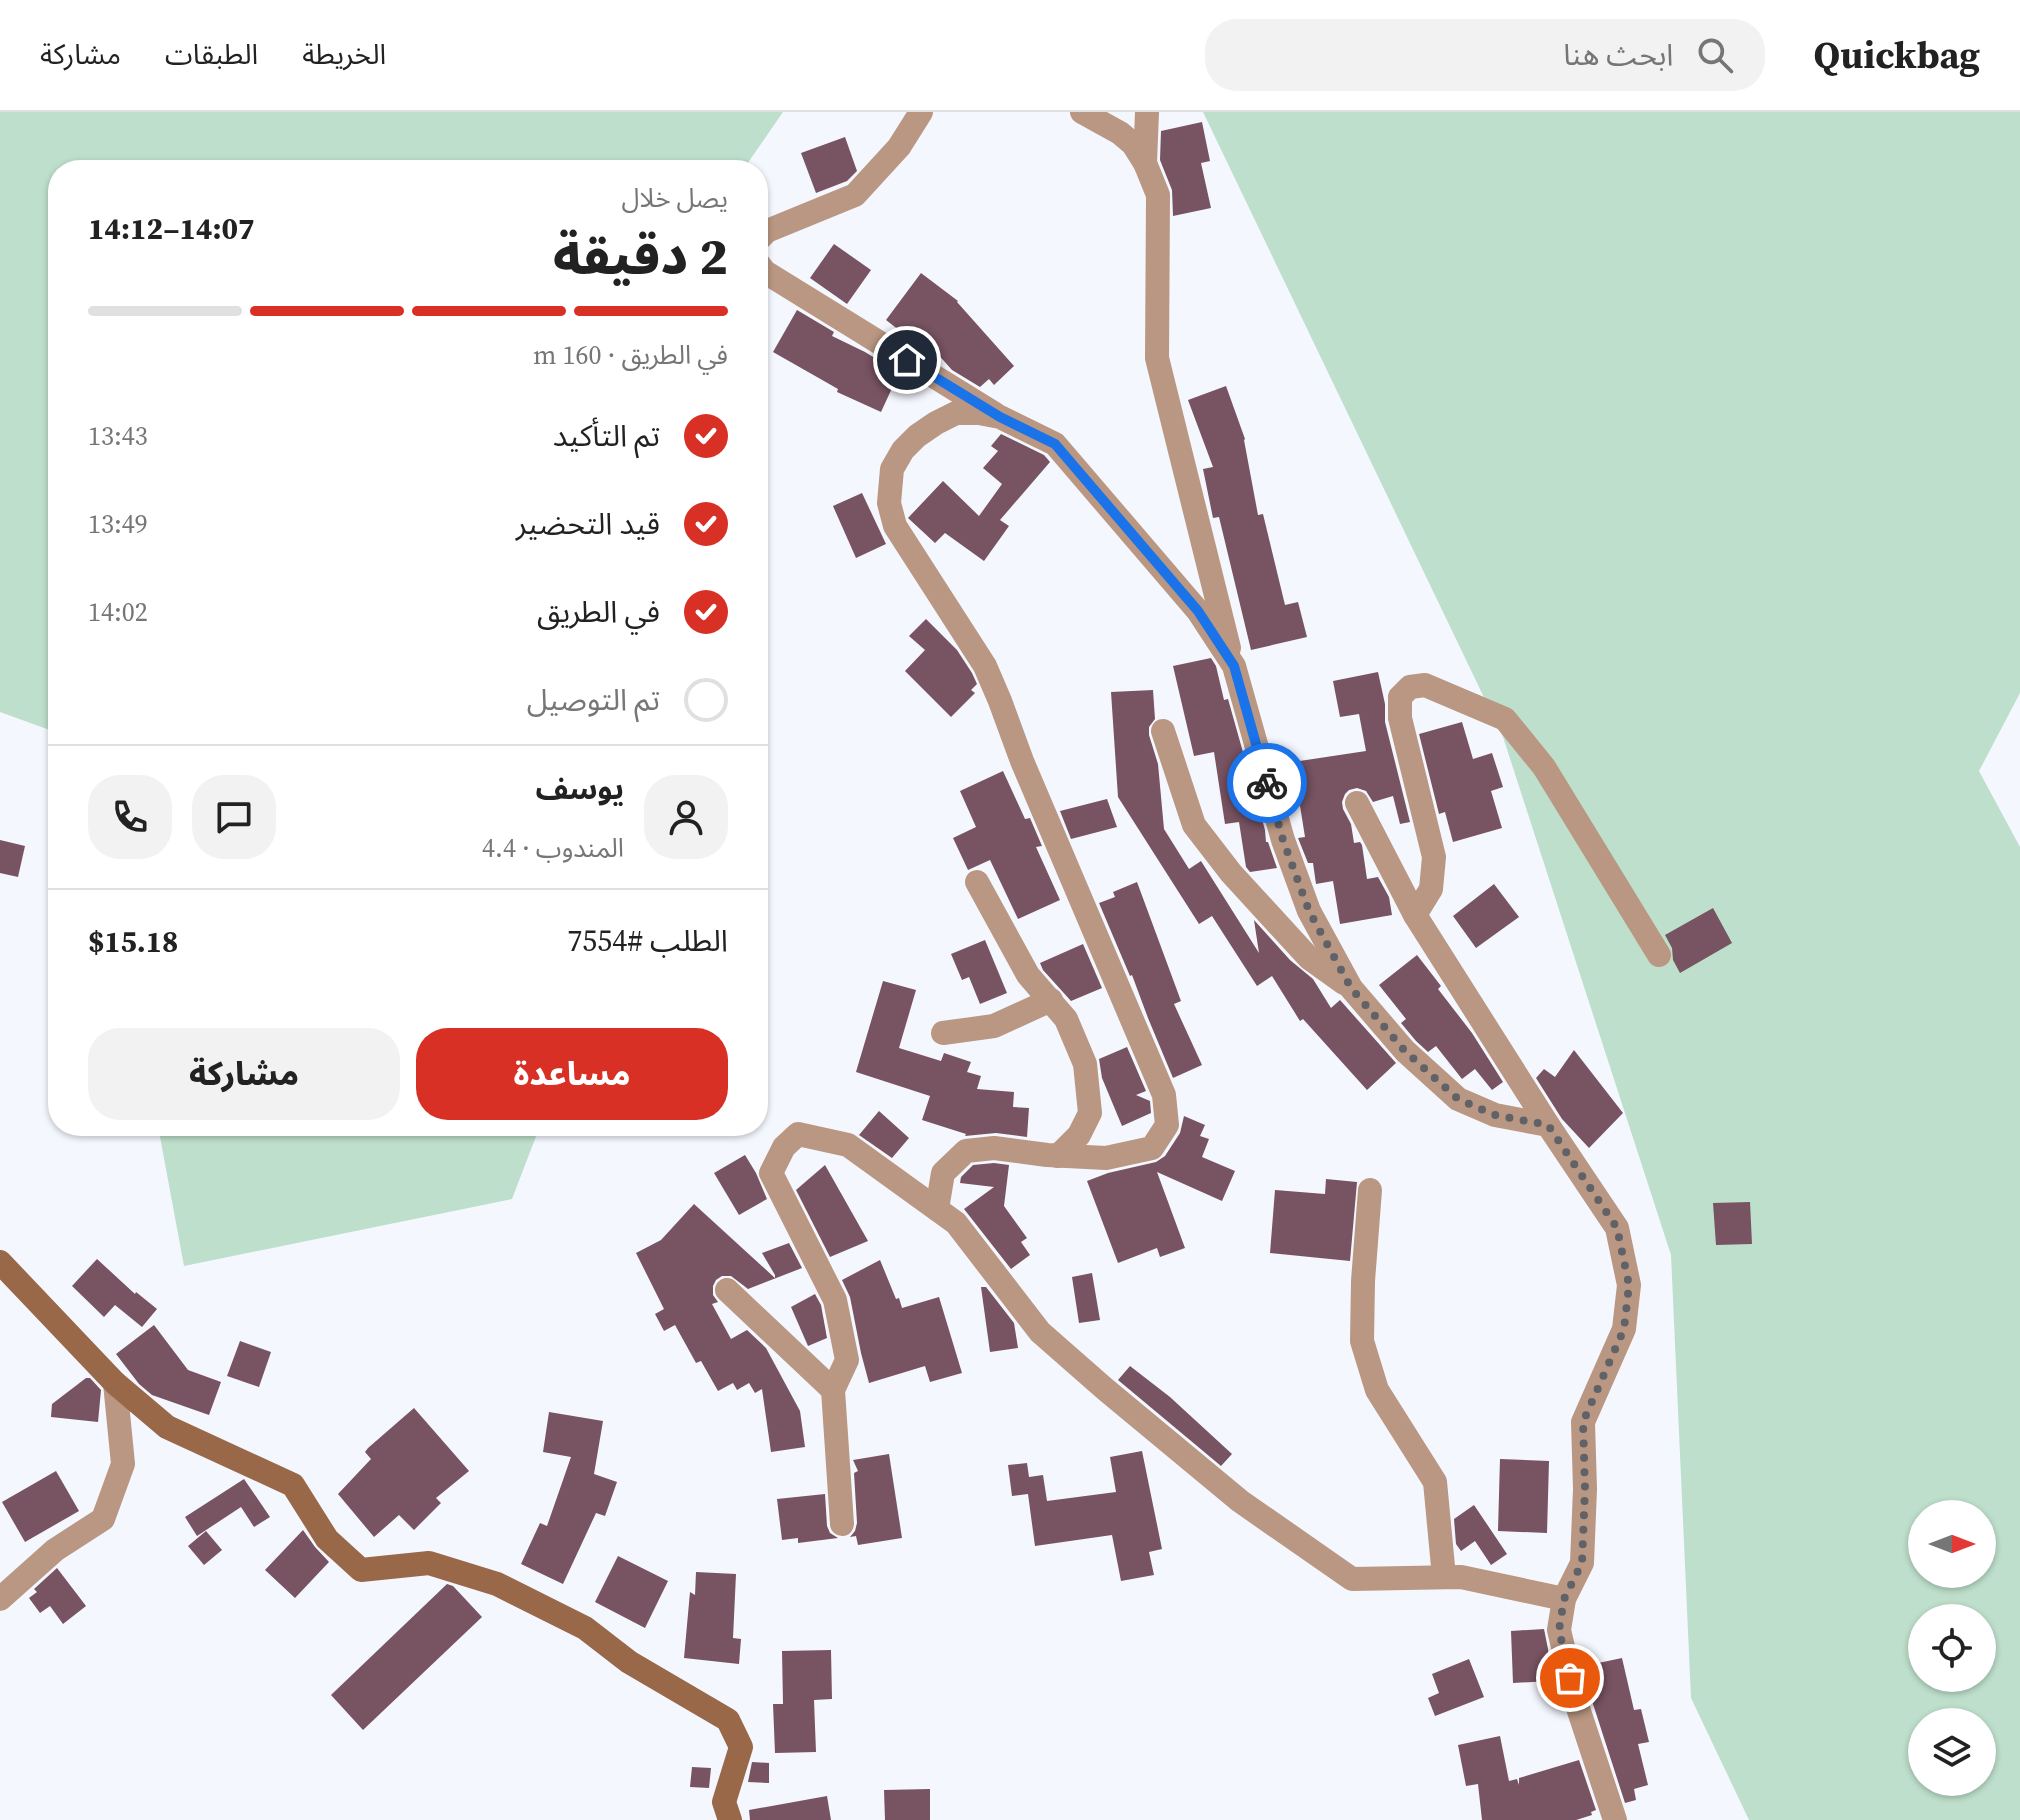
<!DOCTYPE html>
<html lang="ar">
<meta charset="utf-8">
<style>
:root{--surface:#fff;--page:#f2f2f2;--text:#222;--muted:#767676;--line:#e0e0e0;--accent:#d93025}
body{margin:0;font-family:"Source Serif 4","Noto Sans Arabic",serif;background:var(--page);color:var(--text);direction:rtl;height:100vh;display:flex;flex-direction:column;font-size:30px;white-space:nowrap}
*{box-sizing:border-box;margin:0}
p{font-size:26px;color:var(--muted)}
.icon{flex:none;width:44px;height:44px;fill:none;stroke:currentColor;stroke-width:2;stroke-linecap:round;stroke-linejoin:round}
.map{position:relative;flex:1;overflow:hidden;direction:ltr}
.sheet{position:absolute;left:48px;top:48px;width:720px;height:976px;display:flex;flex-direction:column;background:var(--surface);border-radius:32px;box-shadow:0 2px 6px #0004;direction:rtl}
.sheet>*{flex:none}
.needle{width:52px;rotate:90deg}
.fabs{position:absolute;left:1908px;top:1388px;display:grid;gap:16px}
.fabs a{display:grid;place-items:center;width:88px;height:88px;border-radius:50%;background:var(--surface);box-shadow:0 2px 6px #0004;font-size:40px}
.pin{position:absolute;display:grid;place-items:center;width:68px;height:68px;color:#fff;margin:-34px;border:4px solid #fff;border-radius:50%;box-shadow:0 2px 8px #0007}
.courier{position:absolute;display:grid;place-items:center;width:80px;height:80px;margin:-40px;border:6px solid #1a73e8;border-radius:50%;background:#fff;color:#222;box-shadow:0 2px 10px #0007}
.headline em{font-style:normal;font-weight:800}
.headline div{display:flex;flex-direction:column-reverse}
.headline{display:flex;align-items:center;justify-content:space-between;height:136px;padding:0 40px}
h1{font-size:52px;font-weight:800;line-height:60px}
.bar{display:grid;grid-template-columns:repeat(4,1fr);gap:12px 8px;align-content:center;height:96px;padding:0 40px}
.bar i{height:10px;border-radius:6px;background:var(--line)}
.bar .selected{background:var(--accent)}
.bar p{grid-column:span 4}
.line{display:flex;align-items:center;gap:20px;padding:0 40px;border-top:2px solid var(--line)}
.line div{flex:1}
.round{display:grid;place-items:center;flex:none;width:84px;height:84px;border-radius:32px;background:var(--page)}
ol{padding:0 40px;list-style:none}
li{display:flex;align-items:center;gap:24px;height:88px}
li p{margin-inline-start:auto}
li .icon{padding:8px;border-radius:50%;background:var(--accent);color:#fff;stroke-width:4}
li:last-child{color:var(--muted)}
li i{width:44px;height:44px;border:4px solid var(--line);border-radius:50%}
.cta{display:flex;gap:16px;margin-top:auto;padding:16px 40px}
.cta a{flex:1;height:92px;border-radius:32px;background:var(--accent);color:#fff;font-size:32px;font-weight:800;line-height:92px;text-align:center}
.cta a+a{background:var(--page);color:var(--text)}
header{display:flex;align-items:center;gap:48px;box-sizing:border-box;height:112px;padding:0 40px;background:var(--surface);border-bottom:2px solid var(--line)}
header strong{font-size:38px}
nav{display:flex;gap:44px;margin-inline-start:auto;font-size:28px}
.search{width:560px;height:72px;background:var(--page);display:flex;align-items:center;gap:20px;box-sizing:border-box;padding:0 28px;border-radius:32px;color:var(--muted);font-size:30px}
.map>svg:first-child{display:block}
.green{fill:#bedfcb;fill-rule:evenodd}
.building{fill:#785362}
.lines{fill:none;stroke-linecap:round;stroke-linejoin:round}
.street{stroke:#b99782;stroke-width:24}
.secondary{stroke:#996849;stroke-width:24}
.done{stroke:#616267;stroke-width:8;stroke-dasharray:0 14.4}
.route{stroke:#1a73e8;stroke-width:10}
</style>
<header>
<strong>Quickbag</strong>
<div class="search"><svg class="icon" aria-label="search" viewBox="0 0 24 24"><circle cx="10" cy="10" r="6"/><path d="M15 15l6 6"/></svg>ابحث هنا</div>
<nav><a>الخريطة</a><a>الطبقات</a><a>مشاركة</a></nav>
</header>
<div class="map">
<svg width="2020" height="1708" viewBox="0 0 2020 1708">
<rect width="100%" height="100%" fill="#f5f7ff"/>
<!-- green -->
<g class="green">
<path d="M 0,0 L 783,0 L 743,58 L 58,58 L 58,621 L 0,600 Z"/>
<path d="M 1203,0 L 2020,0 L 2020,581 L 1979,659 L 2020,735 L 2020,1708 L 1749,1708 L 1691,1586 L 1671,1143 L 1503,625 ZM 1922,1402 L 1982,1402 L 1982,1462 L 1922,1462 ZM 1922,1506 L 1982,1506 L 1982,1566 L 1922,1566 ZM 1922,1610 L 1982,1610 L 1982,1670 L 1922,1670 Z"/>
<path d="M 158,1014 L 540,1014 L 512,1087 L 184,1154 Z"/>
</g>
<!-- building -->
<g class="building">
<path d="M 1202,10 L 1210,49 L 1201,51 L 1211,96 L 1173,104 L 1172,78 L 1160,48 L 1161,19 Z"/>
<path d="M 845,25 L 857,59 L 847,69 L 816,81 L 801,41 Z"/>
<path d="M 834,132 L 871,158 L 847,192 L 810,166 Z"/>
<path d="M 921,161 L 958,189 L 957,190 L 1014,254 L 994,273 L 989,267 L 980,275 L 952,258 L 927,230 L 922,236 L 886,208 Z"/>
<path d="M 797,198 L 834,220 L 832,224 L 865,240 L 899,261 L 881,300 L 837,280 L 838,277 L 773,240 Z"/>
<path d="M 1226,274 L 1245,327 L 1244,328 L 1258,403 L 1263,402 L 1285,493 L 1298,490 L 1307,525 L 1251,538 L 1219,405 L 1213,406 L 1203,357 L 1213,355 L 1188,288 Z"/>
<path d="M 1001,322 L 1044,343 L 1050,350 L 1000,408 L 1009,414 L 984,449 L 945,421 L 935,431 L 908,406 L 943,369 L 979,404 L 1002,372 L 983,356 L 998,339 L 991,334 Z"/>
<path d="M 862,381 L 886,432 L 856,446 L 833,394 Z"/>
<path d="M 926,507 L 957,538 L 972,561 L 977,572 L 971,578 L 975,581 L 951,605 L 905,559 L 925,538 L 909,524 Z"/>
<path d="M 1211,546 L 1216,554 L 1224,588 L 1228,587 L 1265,718 L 1266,730 L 1268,730 L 1277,756 L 1250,760 L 1246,755 L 1239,710 L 1225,712 L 1214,640 L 1194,644 L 1173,554 Z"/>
<path d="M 1378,560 L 1385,592 L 1385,610 L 1410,710 L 1400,712 L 1393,684 L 1373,690 L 1366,679 L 1357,676 L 1349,678 L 1345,682 L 1342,690 L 1343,697 L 1351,712 L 1354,731 L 1360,730 L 1362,733 L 1367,767 L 1378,765 L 1389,785 L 1392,803 L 1340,812 L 1333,769 L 1316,772 L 1313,751 L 1308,751 L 1298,726 L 1305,725 L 1293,650 L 1366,639 L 1359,602 L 1340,605 L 1333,569 Z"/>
<path d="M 1153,578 L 1155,607 L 1149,615 L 1149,623 L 1158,652 L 1164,717 L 1189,757 L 1201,749 L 1259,841 L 1254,808 L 1290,848 L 1313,867 L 1331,896 L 1340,888 L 1396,951 L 1367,978 L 1303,907 L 1300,909 L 1272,864 L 1257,874 L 1212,804 L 1199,812 L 1118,685 L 1111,580 Z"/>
<path d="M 1462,610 L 1473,647 L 1492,641 L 1503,675 L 1491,679 L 1502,716 L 1453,730 L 1445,700 L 1439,702 L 1419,622 Z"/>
<path d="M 1003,659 L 1025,707 L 1030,706 L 1042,734 L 1036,735 L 1060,788 L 1018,807 L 990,748 L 968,758 L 953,726 L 976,715 L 960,679 Z"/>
<path d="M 1107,687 L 1117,715 L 1071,727 L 1060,699 Z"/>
<path d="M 0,728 L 25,734 L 18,765 L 0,761 Z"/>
<path d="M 1137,770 L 1181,889 L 1174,892 L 1202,953 L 1173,966 L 1148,906 L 1132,863 L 1130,864 L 1099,791 L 1115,785 L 1113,780 Z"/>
<path d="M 1494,772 L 1519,805 L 1476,836 L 1453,804 Z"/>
<path d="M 1713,796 L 1732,831 L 1680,861 L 1673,848 L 1672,836 L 1665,823 Z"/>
<path d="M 985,828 L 1007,881 L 980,892 L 969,865 L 962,868 L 951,842 Z"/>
<path d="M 1083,832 L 1102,876 L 1071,889 L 1043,858 L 1040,851 Z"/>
<path d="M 1417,843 L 1441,874 L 1438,877 L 1472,921 L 1503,970 L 1492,978 L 1475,957 L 1462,967 L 1436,934 L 1428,940 L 1416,929 L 1401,911 L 1406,907 L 1379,873 Z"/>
<path d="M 883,869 L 916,878 L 899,936 L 941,949 L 944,941 L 971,950 L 967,960 L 981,964 L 977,977 L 1014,980 L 1013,995 L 1029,996 L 1027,1025 L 996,1021 L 965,1024 L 966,1022 L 922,1008 L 930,984 L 856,960 Z"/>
<path d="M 1127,935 L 1146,979 L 1136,983 L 1150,989 L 1151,1001 L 1122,1014 L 1102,966 L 1099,947 Z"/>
<path d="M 1574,938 L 1623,1001 L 1589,1036 L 1562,1007 L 1536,966 L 1544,957 L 1555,965 Z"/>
<path d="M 879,999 L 909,1026 L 892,1046 L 859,1023 Z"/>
<path d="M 1184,1004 L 1205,1013 L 1200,1024 L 1209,1027 L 1202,1045 L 1235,1059 L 1222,1089 L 1157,1060 L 1185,1136 L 1160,1145 L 1157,1136 L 1118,1151 L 1087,1069 L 1108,1061 L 1156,1050 L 1165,1044 L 1180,1021 Z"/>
<path d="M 745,1043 L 756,1061 L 767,1087 L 739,1103 L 714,1061 Z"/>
<path d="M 994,1051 L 1009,1053 L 1004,1094 L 1027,1126 L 1021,1130 L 1030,1143 L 1011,1157 L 964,1097 L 994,1075 L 960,1071 L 961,1065 L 973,1053 Z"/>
<path d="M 825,1053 L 868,1129 L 830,1145 L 796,1078 Z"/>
<path d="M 1326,1067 L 1357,1070 L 1350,1149 L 1270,1141 L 1275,1078 L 1325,1082 Z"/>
<path d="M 1750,1090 L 1752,1132 L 1716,1133 L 1713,1091 Z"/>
<path d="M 694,1092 L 775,1166 L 775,1163 L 762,1141 L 789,1131 L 802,1156 L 748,1177 L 731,1164 L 722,1164 L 716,1168 L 713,1174 L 713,1183 L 718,1190 L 712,1192 L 731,1227 L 747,1218 L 766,1236 L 800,1299 L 805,1335 L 771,1340 L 762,1277 L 755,1281 L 749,1271 L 737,1278 L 733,1271 L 718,1279 L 701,1249 L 696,1251 L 675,1213 L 664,1219 L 655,1202 L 664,1197 L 636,1141 L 661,1128 Z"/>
<path d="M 97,1147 L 135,1182 L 136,1180 L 157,1197 L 142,1215 L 115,1193 L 104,1205 L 72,1174 Z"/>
<path d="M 880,1148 L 896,1187 L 899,1186 L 902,1196 L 939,1185 L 962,1261 L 930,1270 L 925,1254 L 869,1271 L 861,1241 L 850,1185 L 842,1168 Z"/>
<path d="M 1092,1161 L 1100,1208 L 1079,1211 L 1072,1165 Z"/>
<path d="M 981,1175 L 986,1175 L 1014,1211 L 1018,1236 L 990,1240 Z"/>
<path d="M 815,1182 L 821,1193 L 827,1226 L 808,1234 L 791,1195 Z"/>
<path d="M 154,1213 L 188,1258 L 221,1270 L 209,1303 L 152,1283 L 139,1272 L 116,1242 Z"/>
<path d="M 240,1229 L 271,1240 L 259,1275 L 227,1264 Z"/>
<path d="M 1130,1254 L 1170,1285 L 1232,1342 L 1221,1354 L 1118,1268 Z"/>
<path d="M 86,1266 L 90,1266 L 101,1278 L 98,1310 L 51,1305 L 52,1292 Z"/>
<path d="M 414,1296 L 469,1359 L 436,1386 L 441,1391 L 414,1418 L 399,1403 L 374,1425 L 338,1382 L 371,1347 L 365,1340 L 368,1336 Z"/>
<path d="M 549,1300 L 603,1309 L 594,1362 L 617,1370 L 605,1404 L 596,1401 L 563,1472 L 521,1452 L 540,1411 L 547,1414 L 571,1345 L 543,1340 Z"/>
<path d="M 1142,1339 L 1162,1437 L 1149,1440 L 1154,1463 L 1121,1469 L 1112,1423 L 1035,1434 L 1028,1382 L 1012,1384 L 1008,1353 L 1027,1351 L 1029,1365 L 1043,1363 L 1047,1389 L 1116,1380 L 1110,1345 Z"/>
<path d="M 889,1342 L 902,1426 L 858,1433 L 856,1424 L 850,1425 L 855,1419 L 857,1411 L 854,1361 L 858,1359 L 853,1348 Z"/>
<path d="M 1500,1347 L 1549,1349 L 1547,1421 L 1498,1419 Z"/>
<path d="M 56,1359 L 79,1399 L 25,1430 L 2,1390 Z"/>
<path d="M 244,1367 L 270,1405 L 254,1415 L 241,1395 L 197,1424 L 185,1405 Z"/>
<path d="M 825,1382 L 827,1414 L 830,1421 L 838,1426 L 798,1431 L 798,1426 L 782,1428 L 777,1387 Z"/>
<path d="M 1474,1393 L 1507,1442 L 1491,1453 L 1475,1429 L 1461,1439 L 1456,1432 L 1454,1407 Z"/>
<path d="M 303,1418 L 315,1435 L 329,1450 L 295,1486 L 265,1458 Z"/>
<path d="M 206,1419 L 222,1438 L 204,1453 L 188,1434 Z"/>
<path d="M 618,1444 L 668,1469 L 645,1516 L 595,1490 Z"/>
<path d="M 57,1456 L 86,1494 L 63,1512 L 50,1494 L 40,1501 L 29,1486 L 37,1480 L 34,1477 Z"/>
<path d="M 696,1460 L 736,1462 L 733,1526 L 741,1527 L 739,1552 L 684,1546 L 690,1480 L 695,1483 Z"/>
<path d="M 447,1472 L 453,1474 L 482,1505 L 363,1618 L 331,1583 Z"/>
<path d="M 1544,1517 L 1548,1537 L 1550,1569 L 1513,1571 L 1511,1519 Z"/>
<path d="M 831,1538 L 832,1587 L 814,1588 L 816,1640 L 775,1641 L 773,1592 L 783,1592 L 782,1539 Z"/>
<path d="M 1622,1546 L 1634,1598 L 1641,1597 L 1649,1630 L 1638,1632 L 1648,1673 L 1634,1677 L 1636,1688 L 1625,1691 L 1593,1592 L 1584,1554 Z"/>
<path d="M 1469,1547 L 1484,1585 L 1435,1604 L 1428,1586 L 1439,1581 L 1432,1562 Z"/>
<path d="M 1500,1624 L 1509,1669 L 1517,1667 L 1519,1673 L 1519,1666 L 1579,1648 L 1596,1698 L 1591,1700 L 1592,1703 L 1576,1708 L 1482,1708 L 1478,1672 L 1466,1674 L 1458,1633 Z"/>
<path d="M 752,1650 L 769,1651 L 769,1671 L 748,1670 Z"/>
<path d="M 692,1655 L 711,1656 L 709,1676 L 690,1675 Z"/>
<path d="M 930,1677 L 930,1708 L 885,1708 L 884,1678 Z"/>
<path d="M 827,1684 L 831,1708 L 750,1708 L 749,1698 Z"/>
</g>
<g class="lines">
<!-- street -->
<g class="street">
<path d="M 1082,0 L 1120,21 L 1133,32 L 1145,51 L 1158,83 L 1157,246 L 1229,536"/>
<path d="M 1145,51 L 1147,0"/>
<path d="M 758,128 L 767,119 L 855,83 L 899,35 L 921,0"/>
<path d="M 758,151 L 765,160 L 995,302"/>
<path d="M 1163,619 L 1194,713 L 1231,761 L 1309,846 L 1344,871"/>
<path d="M 1357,691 L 1415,803 L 1548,1013"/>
<path d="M 977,770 L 1028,863 L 1066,907 L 1085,952 L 1090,1001 L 1079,1023 L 1058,1044"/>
<path d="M 1415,803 L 1431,777 L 1434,745 L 1400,606 L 1400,585 L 1410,575 L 1425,573 L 1505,607 L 1544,655 L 1659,843"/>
<path d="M 943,921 L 994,914 L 1051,888"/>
<path d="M 1370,1078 L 1363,1169 L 1362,1229 L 1377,1278 L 1435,1370 L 1444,1465"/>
<path d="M 937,1097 L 943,1061 L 966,1039 L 994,1036 L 1047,1043 L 1106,1046 L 1152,1036 L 1167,1013 L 1164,983 L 1022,649 L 1000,589 L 985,554 L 895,414 L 889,391 L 892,357 L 903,338 L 917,324 L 936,311 L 956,301 L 979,301 L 1000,305 L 1055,332 L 1198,499 L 1234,554 L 1283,728 L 1309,799 L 1351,876 L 1405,939 L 1458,987 L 1495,1003 L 1548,1013 L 1617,1116 L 1629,1173 L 1624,1217 L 1583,1310 L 1585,1377 L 1582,1451 L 1564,1487 L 1559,1518 L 1576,1590 L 1615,1708"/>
<path d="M 727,1178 L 833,1278"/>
<path d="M 842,1412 L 833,1278 L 847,1248 L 835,1188 L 771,1061 L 784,1035 L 798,1022 L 848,1033 L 956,1111 L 1040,1220 L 1105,1277 L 1240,1389 L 1352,1467 L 1461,1465 L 1564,1487"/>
<path d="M 0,1487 L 55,1438 L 103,1407 L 123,1352 L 115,1271"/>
</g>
<!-- secondary -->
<path class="secondary" d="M 0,1150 L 115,1271 L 167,1315 L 293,1373 L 327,1427 L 361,1458 L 429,1451 L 497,1472 L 585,1516 L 629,1550 L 728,1608 L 741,1635 L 724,1690 L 730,1708"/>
</g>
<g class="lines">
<!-- done -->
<path class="done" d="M 1267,671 L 1283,728 L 1309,799 L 1351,876 L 1405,939 L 1458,987 L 1495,1003 L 1548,1013 L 1617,1116 L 1629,1173 L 1624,1217 L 1583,1310 L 1585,1377 L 1582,1451 L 1564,1487 L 1559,1518 L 1570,1566"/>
<!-- route -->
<path class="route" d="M 907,248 L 1000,305 L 1055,332 L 1198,499 L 1234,554 L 1267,671"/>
</g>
</svg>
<div class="fabs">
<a><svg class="needle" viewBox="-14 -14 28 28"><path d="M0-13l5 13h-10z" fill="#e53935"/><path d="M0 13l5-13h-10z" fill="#767676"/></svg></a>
<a><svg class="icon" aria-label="locate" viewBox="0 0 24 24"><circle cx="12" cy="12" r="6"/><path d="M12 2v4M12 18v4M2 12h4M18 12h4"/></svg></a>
<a><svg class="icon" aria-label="layers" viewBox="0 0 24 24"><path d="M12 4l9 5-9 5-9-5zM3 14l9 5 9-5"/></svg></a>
</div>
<div class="pin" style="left:1570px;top:1566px;background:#ea580c"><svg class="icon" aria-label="bag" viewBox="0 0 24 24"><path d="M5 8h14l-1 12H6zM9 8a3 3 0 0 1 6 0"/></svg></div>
<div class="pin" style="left:907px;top:248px;background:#1f2937"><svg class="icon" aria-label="home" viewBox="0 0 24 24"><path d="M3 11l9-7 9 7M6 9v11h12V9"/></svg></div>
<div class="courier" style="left:1267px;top:671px"><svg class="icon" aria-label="bike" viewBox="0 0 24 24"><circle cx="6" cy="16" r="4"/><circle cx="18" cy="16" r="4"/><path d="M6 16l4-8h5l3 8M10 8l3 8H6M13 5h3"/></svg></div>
<section class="sheet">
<div class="headline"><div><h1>2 دقيقة</h1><p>يصل خلال</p></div><em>14:07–14:12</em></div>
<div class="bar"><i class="selected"></i><i class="selected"></i><i class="selected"></i><i></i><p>في الطريق · 160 m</p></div>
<ol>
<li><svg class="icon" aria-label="check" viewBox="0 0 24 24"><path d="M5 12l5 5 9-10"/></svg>تم التأكيد<p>13:43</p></li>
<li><svg class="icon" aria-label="check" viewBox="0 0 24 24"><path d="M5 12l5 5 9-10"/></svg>قيد التحضير<p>13:49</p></li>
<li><svg class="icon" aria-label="check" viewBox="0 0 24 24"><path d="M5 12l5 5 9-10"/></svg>في الطريق<p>14:02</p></li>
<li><i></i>تم التوصيل</li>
</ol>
<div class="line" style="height:144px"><a class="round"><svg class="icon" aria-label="person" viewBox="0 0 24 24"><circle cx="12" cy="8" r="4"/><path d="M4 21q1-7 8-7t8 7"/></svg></a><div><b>يوسف</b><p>المندوب · 4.4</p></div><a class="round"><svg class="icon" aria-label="chat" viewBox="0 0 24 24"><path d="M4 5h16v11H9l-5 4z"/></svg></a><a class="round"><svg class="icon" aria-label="phone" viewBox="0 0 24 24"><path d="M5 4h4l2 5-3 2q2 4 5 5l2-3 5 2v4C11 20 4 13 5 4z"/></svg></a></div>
<div class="line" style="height:104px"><div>الطلب #7554</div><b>$15.18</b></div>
<div class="cta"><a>مساعدة</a><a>مشاركة</a></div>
</section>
</div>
